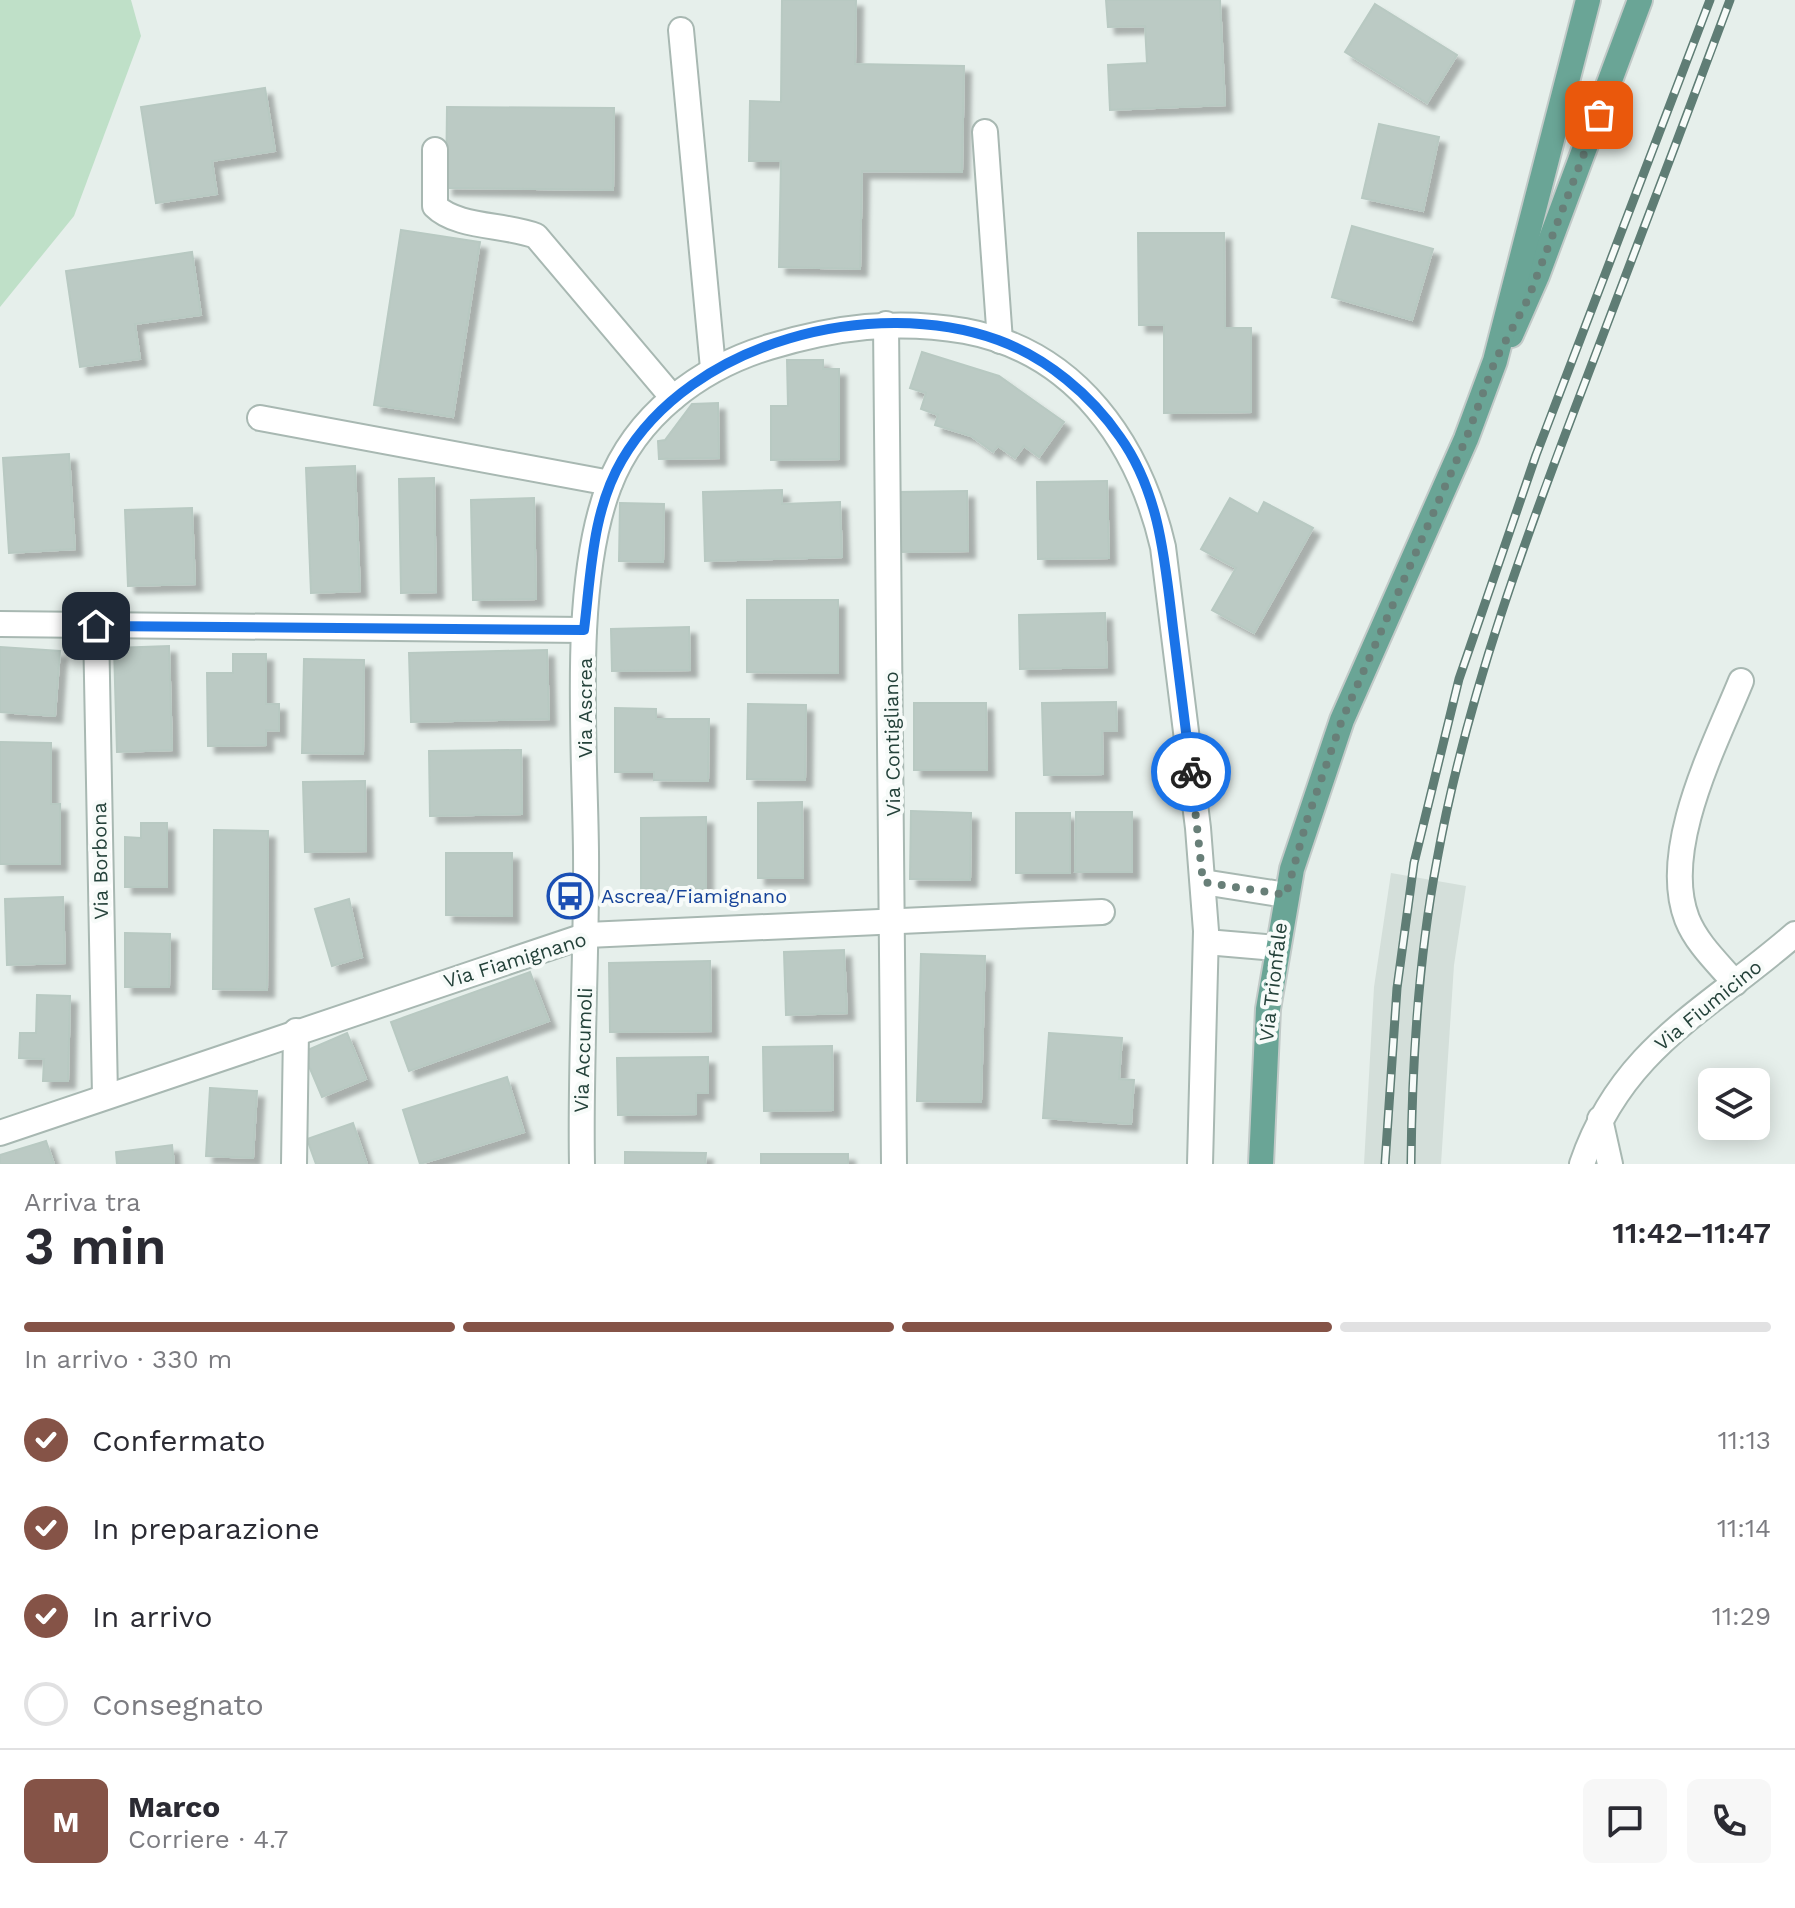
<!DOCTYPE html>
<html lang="it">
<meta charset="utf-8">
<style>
:root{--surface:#fff;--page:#f7f7f7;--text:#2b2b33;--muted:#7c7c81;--line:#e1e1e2;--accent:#855347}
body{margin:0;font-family:"Work Sans",sans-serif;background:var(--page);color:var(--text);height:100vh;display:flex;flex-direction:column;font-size:30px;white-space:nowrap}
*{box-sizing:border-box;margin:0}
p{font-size:26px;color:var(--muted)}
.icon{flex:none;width:44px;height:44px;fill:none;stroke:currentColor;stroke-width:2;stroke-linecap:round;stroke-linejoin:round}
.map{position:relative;height:1164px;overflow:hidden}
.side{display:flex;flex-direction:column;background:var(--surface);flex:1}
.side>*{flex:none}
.tools{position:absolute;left:1698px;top:1068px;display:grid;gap:16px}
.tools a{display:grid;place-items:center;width:72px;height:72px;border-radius:12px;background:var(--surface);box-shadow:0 4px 20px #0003;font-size:40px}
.pin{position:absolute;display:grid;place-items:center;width:68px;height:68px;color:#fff;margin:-34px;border-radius:16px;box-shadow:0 4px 12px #0006}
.courier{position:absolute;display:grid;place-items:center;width:80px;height:80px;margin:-40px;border:6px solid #1a73e8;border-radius:50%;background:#fff;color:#222;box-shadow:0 2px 10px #0007}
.headline em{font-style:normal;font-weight:600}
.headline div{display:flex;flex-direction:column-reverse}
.headline{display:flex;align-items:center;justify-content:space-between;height:136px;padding:0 24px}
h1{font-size:52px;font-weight:600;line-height:60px}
.bar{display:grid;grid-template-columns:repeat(4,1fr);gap:12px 8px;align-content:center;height:96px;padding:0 24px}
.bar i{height:10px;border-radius:6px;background:var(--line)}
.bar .selected{background:var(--accent)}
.bar p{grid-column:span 4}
.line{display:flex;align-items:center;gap:20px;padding:0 24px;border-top:2px solid var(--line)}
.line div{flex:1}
.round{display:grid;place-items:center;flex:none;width:84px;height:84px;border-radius:12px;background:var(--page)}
ol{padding:0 24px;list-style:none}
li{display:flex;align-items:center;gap:24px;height:88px}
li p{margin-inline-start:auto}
li .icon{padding:8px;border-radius:50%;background:var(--accent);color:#fff;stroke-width:4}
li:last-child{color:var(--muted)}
li i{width:44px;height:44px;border:4px solid var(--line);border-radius:50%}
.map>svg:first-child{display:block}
.built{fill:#d4dfda}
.green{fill:#bfe0c8}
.building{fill:#bbcac4;stroke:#b8c9c2;stroke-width:2;filter:url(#shadow)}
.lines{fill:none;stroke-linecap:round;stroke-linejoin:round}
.minor-casing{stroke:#a8b8b2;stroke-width:28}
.major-casing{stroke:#c2cac8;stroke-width:28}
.minor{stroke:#fff;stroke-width:24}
.major{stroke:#6aa596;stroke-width:24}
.rail-casing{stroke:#5f7d75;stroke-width:9}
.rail{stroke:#f7fbf9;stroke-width:6;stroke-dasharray:18;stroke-linecap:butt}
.done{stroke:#687f78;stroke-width:8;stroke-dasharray:0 14.4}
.route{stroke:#1a73e8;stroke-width:10}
.labels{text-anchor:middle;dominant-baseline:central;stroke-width:8;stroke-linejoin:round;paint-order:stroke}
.street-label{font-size:20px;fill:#24423a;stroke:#f7fbf9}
.transit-label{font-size:20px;fill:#164399;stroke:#f7fbf9;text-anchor:start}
</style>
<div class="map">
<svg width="1795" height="1164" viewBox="0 0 1795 1164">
<defs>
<filter id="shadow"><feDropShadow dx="7" dy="7" stdDeviation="2" flood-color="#0004"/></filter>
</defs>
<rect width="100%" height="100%" fill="#e6efeb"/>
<!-- built -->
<path class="built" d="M 1391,873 L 1466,886 L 1454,965 L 1441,1164 L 1364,1164 L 1374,987 Z"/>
<!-- green -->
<path class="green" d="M 0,0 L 131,0 L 141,36 L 74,216 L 0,307 Z"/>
<!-- building -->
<g class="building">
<path d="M 782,0 L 856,0 L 855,64 L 964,66 L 962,172 L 862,171 L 860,269 L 779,267 L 781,161 L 749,161 L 750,101 L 781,102 Z"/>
<path d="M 1106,0 L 1220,0 L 1225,105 L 1110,110 L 1108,65 L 1147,63 L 1145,26 L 1108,27 Z"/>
<path d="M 1375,4 L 1457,55 L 1427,103 L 1345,52 Z"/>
<path d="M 265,88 L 275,151 L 212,161 L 217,194 L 156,203 L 141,107 Z"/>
<path d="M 447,107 L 614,108 L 613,190 L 446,188 Z"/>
<path d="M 1379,124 L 1439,137 L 1423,211 L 1362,198 Z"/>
<path d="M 1352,226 L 1433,249 L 1412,320 L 1332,297 Z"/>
<path d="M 401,230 L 480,242 L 453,417 L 374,405 Z"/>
<path d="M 1138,233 L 1224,233 L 1225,328 L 1251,328 L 1251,412 L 1164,413 L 1164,325 L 1139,325 Z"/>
<path d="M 192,252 L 201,315 L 135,324 L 140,359 L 80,367 L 66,271 Z"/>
<path d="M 922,352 L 999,376 L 1064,422 L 1039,457 L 1024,446 L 1015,458 L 998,446 L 993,452 L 971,436 L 935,425 L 938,415 L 921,409 L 926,393 L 910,388 Z"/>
<path d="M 787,360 L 823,360 L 823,369 L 839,369 L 839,459 L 771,460 L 771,406 L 788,406 Z"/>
<path d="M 718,403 L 719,458 L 659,459 L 658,441 L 665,440 L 692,404 Z"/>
<path d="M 69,454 L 75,549 L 9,553 L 3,458 Z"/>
<path d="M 355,466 L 360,591 L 311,593 L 306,468 Z"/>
<path d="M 434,478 L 436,592 L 401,593 L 399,479 Z"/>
<path d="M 1107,481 L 1109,558 L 1038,559 L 1037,482 Z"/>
<path d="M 782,490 L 782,504 L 840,502 L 842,557 L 705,561 L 703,492 Z"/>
<path d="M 967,491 L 968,551 L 900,552 L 898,492 Z"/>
<path d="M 534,498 L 536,599 L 473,600 L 471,500 Z"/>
<path d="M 1230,498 L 1258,514 L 1264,502 L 1313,528 L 1254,633 L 1212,610 L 1236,568 L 1201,549 Z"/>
<path d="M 620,503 L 664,504 L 663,562 L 619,561 Z"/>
<path d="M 192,508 L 195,584 L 128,586 L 125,510 Z"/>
<path d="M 747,600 L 838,600 L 838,673 L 747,672 Z"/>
<path d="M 1105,613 L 1107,667 L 1020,669 L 1019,615 Z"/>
<path d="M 689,627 L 690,670 L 612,671 L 611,629 Z"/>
<path d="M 169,646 L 172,750 L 117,752 L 114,648 Z"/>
<path d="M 0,647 L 60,651 L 55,716 L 0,712 Z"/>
<path d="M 547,650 L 549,719 L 411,722 L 409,653 Z"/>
<path d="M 233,654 L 266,654 L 266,704 L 279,704 L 279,731 L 266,730 L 266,745 L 208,746 L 207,673 L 233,673 Z"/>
<path d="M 304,659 L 364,660 L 363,754 L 302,753 Z"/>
<path d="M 1116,702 L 1117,731 L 1102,731 L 1103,774 L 1044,775 L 1042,703 Z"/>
<path d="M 914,703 L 986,703 L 987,770 L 914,770 Z"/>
<path d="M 748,704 L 806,705 L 805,780 L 747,779 Z"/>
<path d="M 615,708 L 656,709 L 656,719 L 709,719 L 708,781 L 654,780 L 654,772 L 615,772 Z"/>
<path d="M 0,742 L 51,743 L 51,804 L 60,804 L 60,864 L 0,864 Z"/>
<path d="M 521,750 L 522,814 L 430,816 L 429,751 Z"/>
<path d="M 365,781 L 366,851 L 305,852 L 303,782 Z"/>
<path d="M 802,802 L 803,878 L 758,878 L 758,803 Z"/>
<path d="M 911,811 L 971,813 L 970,880 L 910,879 Z"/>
<path d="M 1076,812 L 1132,812 L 1132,872 L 1075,872 Z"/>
<rect x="1016" y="813" width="54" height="60"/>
<path d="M 706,817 L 706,889 L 641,889 L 641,818 Z"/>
<path d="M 141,823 L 167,823 L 167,887 L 125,887 L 125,837 L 141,838 Z"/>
<path d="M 214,830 L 268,831 L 267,990 L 213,989 Z"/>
<path d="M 446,853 L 512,853 L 512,916 L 446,915 Z"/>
<path d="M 63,897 L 65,963 L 7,965 L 5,899 Z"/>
<path d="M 349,899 L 362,957 L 332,966 L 315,909 Z"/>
<path d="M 125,933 L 170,934 L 169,987 L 125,987 Z"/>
<path d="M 844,950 L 847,1013 L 786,1015 L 784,952 Z"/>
<path d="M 921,954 L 985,956 L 981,1102 L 917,1101 Z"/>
<path d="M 710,961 L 711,1031 L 610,1032 L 609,963 Z"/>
<path d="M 530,972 L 549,1021 L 409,1071 L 391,1022 Z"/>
<path d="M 37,995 L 70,996 L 68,1081 L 43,1081 L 44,1059 L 19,1058 L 20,1033 L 36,1033 Z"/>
<path d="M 347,1033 L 366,1079 L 322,1097 L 303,1052 Z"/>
<path d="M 1049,1033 L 1122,1038 L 1119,1079 L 1134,1080 L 1131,1124 L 1043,1118 Z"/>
<path d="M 832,1046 L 833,1110 L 764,1111 L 763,1047 Z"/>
<path d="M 708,1057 L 708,1093 L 696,1093 L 696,1114 L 618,1115 L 617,1058 Z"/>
<path d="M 507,1077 L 524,1132 L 420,1164 L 403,1110 Z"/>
<path d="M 210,1088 L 257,1091 L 253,1158 L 206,1156 Z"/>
<path d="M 353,1123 L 367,1164 L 316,1164 L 307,1139 Z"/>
<path d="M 46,1141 L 54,1164 L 0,1164 L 0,1155 Z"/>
<path d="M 172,1145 L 174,1164 L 117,1164 L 116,1152 Z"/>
<path d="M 625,1152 L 706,1153 L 705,1164 L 625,1164 Z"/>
<rect x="761" y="1154" width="87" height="10"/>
</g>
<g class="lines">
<!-- minor casing -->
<g class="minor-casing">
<g id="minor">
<path d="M 681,30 L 713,368"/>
<path d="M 985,132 L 1000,341"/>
<path d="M 435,150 L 435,206 C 457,228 505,224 536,236 L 673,398"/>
<path d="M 886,324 L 894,1164"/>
<path d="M 260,418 L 610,483"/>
<path d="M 0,624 L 584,630"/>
<path d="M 96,626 L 105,1096"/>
<path d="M 1203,882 L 1286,895"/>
<path d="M 1206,942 L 1276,948"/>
<path d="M 1735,983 C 1718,963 1697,944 1687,919 C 1660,849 1715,745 1741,681"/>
<path d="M 1600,1119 L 1610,1164"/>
<path d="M 0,1133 L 587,935 L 1102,912"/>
<path d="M 294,1164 L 296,1031"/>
<path d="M 582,1164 C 580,1060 587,956 586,852 C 585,744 571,586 609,486 C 636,415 700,368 769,347 C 835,327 896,319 965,331 C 1077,352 1139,444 1163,547 L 1198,828 L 1206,931 L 1200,1164"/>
<path d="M 1582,1164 C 1622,1047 1708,1010 1795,934"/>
</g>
</g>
<!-- major casing -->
<g class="major-casing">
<g id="major">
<path d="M 1511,335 L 1537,276 L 1640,0"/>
<path d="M 1261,1164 L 1268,1009 L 1292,869 L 1342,720 L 1466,439 L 1495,361 L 1588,0"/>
</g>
</g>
<!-- minor -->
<use href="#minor" class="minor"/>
<!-- major -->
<use href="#major" class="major"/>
<!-- rail casing -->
<g class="rail-casing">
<g id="rail">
<path d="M 1385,1164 L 1397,988 L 1414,863 L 1459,679 L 1536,455 L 1710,0"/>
<path d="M 1411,1164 C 1412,1062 1418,960 1437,860 C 1467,694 1527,534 1587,377 C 1635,251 1683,126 1730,0"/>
</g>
</g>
<!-- rail -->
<use href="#rail" class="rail"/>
</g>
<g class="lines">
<!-- done -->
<path class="done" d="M 1191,772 L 1203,882 L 1286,895 L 1307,820 L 1342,720 L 1466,439 L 1495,361 L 1528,299 L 1599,115"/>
<!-- route -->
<path class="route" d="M 96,626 L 584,630 C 591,574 592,511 622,460 C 691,341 873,295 998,340 C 1047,358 1091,395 1120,437 C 1160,493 1165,562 1173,628 C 1179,676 1185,724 1191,772"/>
</g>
<!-- icons -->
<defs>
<g id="bus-ring" transform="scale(2.3)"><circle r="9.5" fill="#f7fbf9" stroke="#1a4fb4" stroke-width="1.5"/><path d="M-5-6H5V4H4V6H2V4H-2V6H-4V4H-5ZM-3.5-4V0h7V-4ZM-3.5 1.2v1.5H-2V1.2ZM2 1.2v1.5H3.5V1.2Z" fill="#1a4fb4"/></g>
</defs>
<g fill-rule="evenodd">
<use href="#bus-ring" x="570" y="896"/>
</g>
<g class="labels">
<!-- street labels -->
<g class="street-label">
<text transform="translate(585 708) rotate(-90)">Via Ascrea</text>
<text transform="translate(892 744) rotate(-91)">Via Contigliano</text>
<text transform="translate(100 861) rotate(-91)">Via Borbona</text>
<text transform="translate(515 960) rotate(-17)">Via Fiamignano</text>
<text transform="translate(1273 982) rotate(-83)">Via Trionfale</text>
<text transform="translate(1708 1005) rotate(-39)">Via Fiumicino</text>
<text transform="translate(583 1050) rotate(-88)">Via Accumoli</text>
</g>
<!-- transit labels -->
<g class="transit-label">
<text x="601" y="896">Ascrea/Fiamignano</text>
</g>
</g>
</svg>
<div class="tools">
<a><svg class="icon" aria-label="layers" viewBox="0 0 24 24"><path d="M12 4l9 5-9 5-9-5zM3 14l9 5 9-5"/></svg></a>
</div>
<div class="pin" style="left:1599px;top:115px;background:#ea580c"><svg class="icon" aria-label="bag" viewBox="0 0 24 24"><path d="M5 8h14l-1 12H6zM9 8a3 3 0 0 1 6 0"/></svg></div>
<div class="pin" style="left:96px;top:626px;background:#1f2937"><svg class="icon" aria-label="home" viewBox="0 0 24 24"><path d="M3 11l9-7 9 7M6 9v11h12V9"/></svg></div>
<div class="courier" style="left:1191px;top:772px"><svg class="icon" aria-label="bike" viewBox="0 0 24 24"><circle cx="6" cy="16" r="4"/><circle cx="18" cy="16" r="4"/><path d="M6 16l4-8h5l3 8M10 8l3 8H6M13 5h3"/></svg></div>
</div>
<section class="side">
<div class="headline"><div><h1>3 min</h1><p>Arriva tra</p></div><em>11:42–11:47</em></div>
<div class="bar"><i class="selected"></i><i class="selected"></i><i class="selected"></i><i></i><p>In arrivo · 330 m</p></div>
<ol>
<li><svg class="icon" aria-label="check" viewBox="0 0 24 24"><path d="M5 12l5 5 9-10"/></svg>Confermato<p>11:13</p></li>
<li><svg class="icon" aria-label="check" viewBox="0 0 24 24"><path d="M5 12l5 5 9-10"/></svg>In preparazione<p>11:14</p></li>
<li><svg class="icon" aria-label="check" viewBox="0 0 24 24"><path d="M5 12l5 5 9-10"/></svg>In arrivo<p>11:29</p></li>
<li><i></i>Consegnato</li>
</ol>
<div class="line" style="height:144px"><b class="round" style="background:var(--accent);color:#fff">M</b><div><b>Marco</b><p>Corriere · 4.7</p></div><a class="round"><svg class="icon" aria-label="chat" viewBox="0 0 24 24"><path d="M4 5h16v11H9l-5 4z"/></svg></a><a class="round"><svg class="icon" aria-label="phone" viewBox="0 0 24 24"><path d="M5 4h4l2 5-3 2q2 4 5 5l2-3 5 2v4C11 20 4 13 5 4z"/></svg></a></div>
</section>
